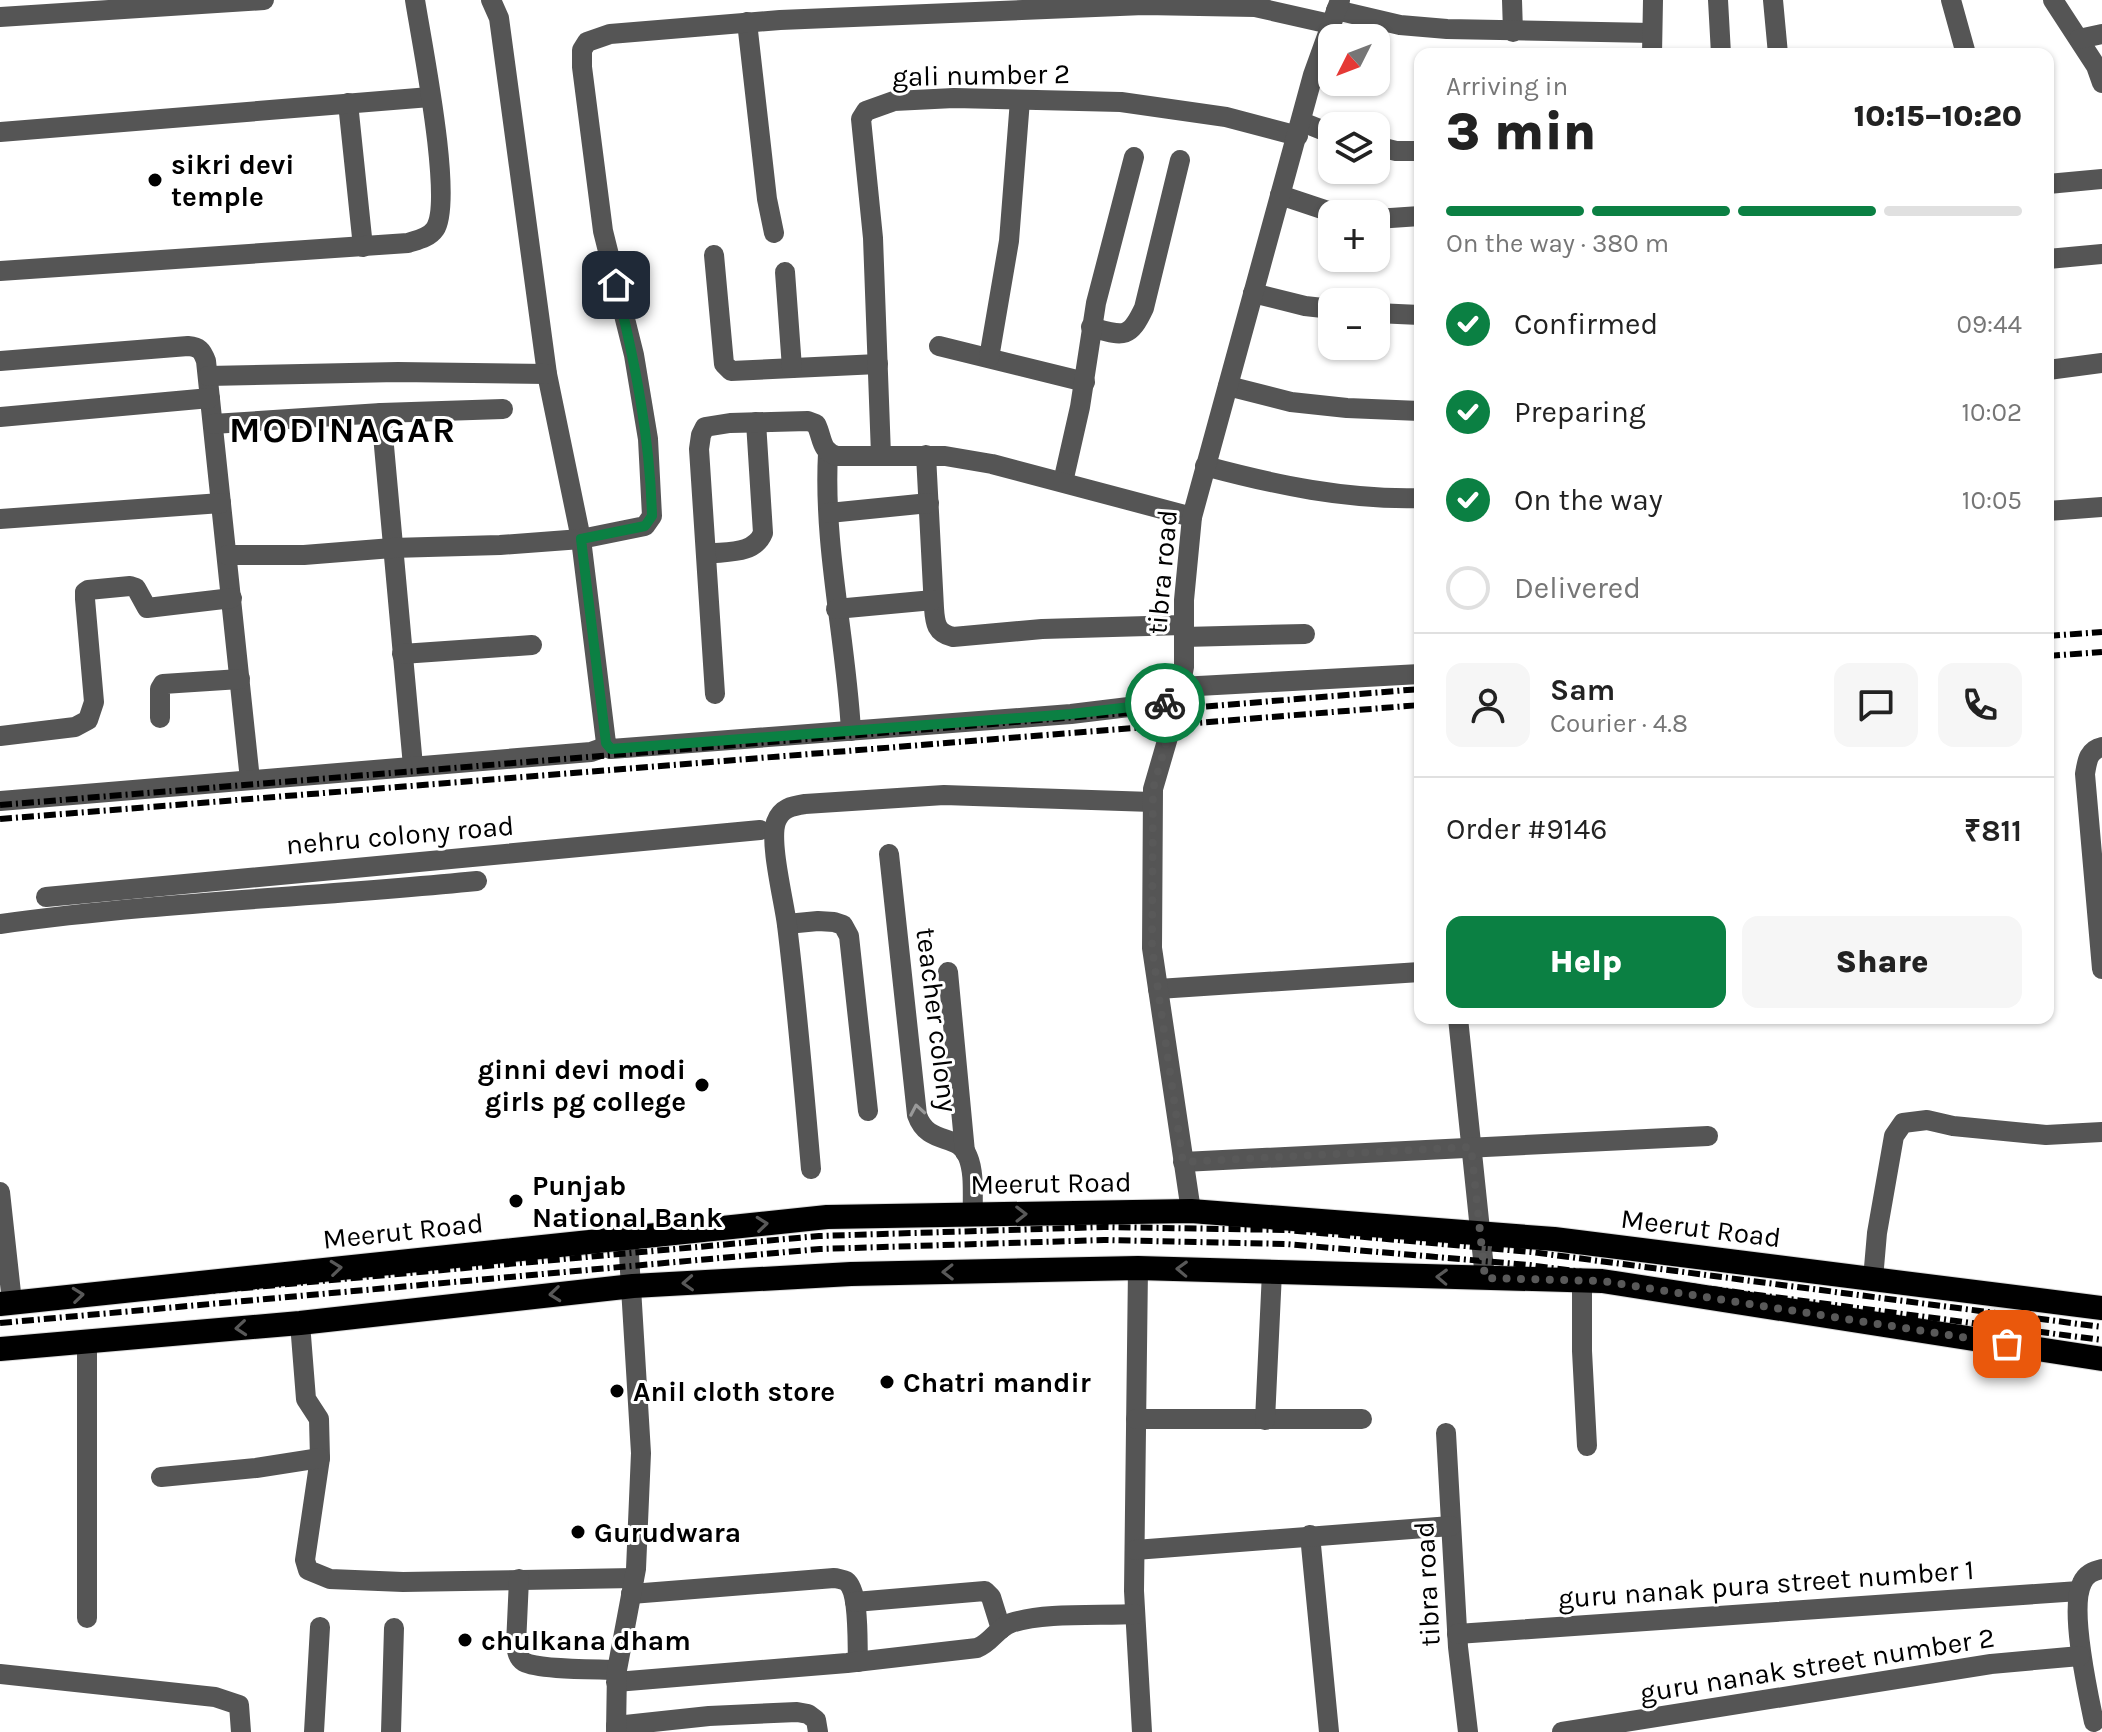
<!DOCTYPE html>
<meta charset="utf-8">
<style>
:root{--surface:#fff;--page:#f6f6f6;--text:#222;--muted:#767676;--line:#e0e0e0;--accent:#0b8043}
body{margin:0;font-family:Karla,sans-serif;background:var(--page);color:var(--text);height:100vh;display:flex;flex-direction:column;font-size:30px;white-space:nowrap}
*{box-sizing:border-box;margin:0}
p{font-size:26px;color:var(--muted)}
.icon{flex:none;width:44px;height:44px;fill:none;stroke:currentColor;stroke-width:2;stroke-linecap:round;stroke-linejoin:round}
.map{position:relative;flex:1;overflow:hidden}
.panel{position:absolute;left:1414px;top:48px;width:640px;height:976px;display:flex;flex-direction:column;background:var(--surface);border-radius:16px;box-shadow:0 2px 6px #0004}
.panel>*{flex:none}
.needle{width:52px;rotate:228deg}
.tools{position:absolute;left:1318px;top:24px;display:grid;gap:16px}
.tools a{display:grid;place-items:center;width:72px;height:72px;border-radius:16px;background:var(--surface);box-shadow:0 2px 6px #0004;font-size:40px}
.pin{position:absolute;display:grid;place-items:center;width:68px;height:68px;color:#fff;margin:-34px;border-radius:16px;box-shadow:0 4px 12px #0006}
.courier{position:absolute;display:grid;place-items:center;width:80px;height:80px;margin:-40px;border:6px solid #0b8043;border-radius:50%;background:#fff;color:#222;box-shadow:0 2px 10px #0007}
.headline em{font-style:normal;font-weight:800}
.headline div{display:flex;flex-direction:column-reverse}
.headline{display:flex;align-items:center;justify-content:space-between;height:136px;padding:0 32px}
h1{font-size:52px;font-weight:800;line-height:60px}
.bar{display:grid;grid-template-columns:repeat(4,1fr);gap:12px 8px;align-content:center;height:96px;padding:0 32px}
.bar i{height:10px;border-radius:6px;background:var(--line)}
.bar .selected{background:var(--accent)}
.bar p{grid-column:span 4}
.line{display:flex;align-items:center;gap:20px;padding:0 32px;border-top:2px solid var(--line)}
.line div{flex:1}
.round{display:grid;place-items:center;flex:none;width:84px;height:84px;border-radius:16px;background:var(--page)}
ol{padding:0 32px;list-style:none}
li{display:flex;align-items:center;gap:24px;height:88px}
li p{margin-inline-start:auto}
li .icon{padding:8px;border-radius:50%;background:var(--accent);color:#fff;stroke-width:4}
li:last-child{color:var(--muted)}
li i{width:44px;height:44px;border:4px solid var(--line);border-radius:50%}
.cta{display:flex;gap:16px;margin-top:auto;padding:16px 32px}
.cta a{flex:1;height:92px;border-radius:16px;background:var(--accent);color:#fff;font-size:32px;font-weight:800;line-height:92px;text-align:center}
.cta a+a{background:var(--page);color:var(--text)}
.map>svg:first-child{display:block}
.lines{fill:none;stroke-linecap:round;stroke-linejoin:round}
.highway-casing{stroke:#dbdbdb;stroke-width:26}
.minor{stroke:#555;stroke-width:20}
.highway{stroke:#000;stroke-width:24}
.rail{stroke:#000;stroke-width:6;stroke-dasharray:12 4 2 4;stroke-linecap:butt}
.oneway{stroke:#999}
.oneway2{stroke:#595959}
.done{stroke:#595959;stroke-width:8;stroke-dasharray:0 14.4}
.route{stroke:#0b8043;stroke-width:10}
.poi-dot{fill:#000;stroke:#fff;stroke-width:3}
.labels{text-anchor:middle;dominant-baseline:central;stroke-width:6;stroke-linejoin:round;paint-order:stroke}
.street-label{font-size:28px;fill:#000;stroke:#fff}
.poi-label{font-size:28px;font-weight:bold;fill:#000;stroke:#fff;text-anchor:start}
.district-label{font-size:36px;font-weight:bold;letter-spacing:2px;fill:#000;stroke:#fff}
</style>
<div class="map">
<svg width="2102" height="1732" viewBox="0 0 2102 1732">
<rect width="100%" height="100%" fill="#fff"/>
<g class="lines">
<!-- highway casing -->
<g class="highway-casing">
<g id="highway">
<path d="M 0,1304 L 827,1217 L 1191,1211 L 1554,1239 L 2102,1308"/>
<path d="M 0,1349 L 300,1323 L 633,1286 L 851,1274 L 1138,1268 L 1602,1281 L 2102,1359"/>
</g>
</g>
<!-- minor -->
<g class="minor">
<path d="M 491,0 L 499,18 L 547,374 L 581,539 L 606,743 L 611,749 L 1071,714 L 1178,701"/>
<path d="M 1512,0 L 1513,32"/>
<path d="M 1718,0 L 1721,54"/>
<path d="M 1773,0 L 1778,54"/>
<path d="M 1951,0 L 1966,54"/>
<path d="M 2053,0 L 2096,66 L 2102,83"/>
<path d="M 1336,10 L 1400,25 L 1447,29 L 1652,33"/>
<path d="M 0,17 L 264,0"/>
<path d="M 747,22 L 767,199 L 774,233"/>
<path d="M 2079,39 L 2102,34"/>
<path d="M 1652,54 L 1653,0"/>
<path d="M 348,103 L 363,247"/>
<path d="M 1302,122 L 1332,134"/>
<path d="M 0,132 L 430,97"/>
<path d="M 1376,146 L 1396,151 L 1420,151"/>
<path d="M 2048,184 L 2102,179"/>
<path d="M 1280,195 L 1337,214"/>
<path d="M 1376,219 L 1420,216"/>
<path d="M 714,255 L 724,364 L 731,371 L 878,364"/>
<path d="M 2048,259 L 2102,254"/>
<path d="M 0,271 L 408,243 C 417,240 429,238 435,229 C 454,201 421,39 415,0"/>
<path d="M 785,272 L 792,368"/>
<path d="M 1253,293 L 1305,306 L 1332,309"/>
<path d="M 1376,313 L 1420,315"/>
<path d="M 1091,327 C 1123,336 1129,340 1144,308 L 1180,160"/>
<path d="M 939,346 L 1085,382"/>
<path d="M 989,358 L 1009,241 L 1020,100"/>
<path d="M 0,361 L 188,346 C 199,347 202,350 206,361 L 250,780"/>
<path d="M 2048,370 L 2102,363"/>
<path d="M 208,376 L 398,372 L 547,374"/>
<path d="M 1228,386 L 1291,402 L 1347,408 L 1420,411"/>
<path d="M 381,413 L 413,766"/>
<path d="M 0,417 L 210,398"/>
<path d="M 213,424 L 381,413 L 503,409"/>
<path d="M 828,453 C 823,547 846,639 851,731"/>
<path d="M 881,455 L 873,238 L 861,119 L 866,111 L 894,101 L 954,98 L 1121,102 L 1226,117 L 1298,136"/>
<path d="M 926,455 L 934,608 C 935,623 936,633 953,637 L 1042,629 L 1183,625"/>
<path d="M 1205,466 C 1276,485 1346,500 1420,498"/>
<path d="M 1063,482 L 1080,407 L 1096,303 L 1134,157"/>
<path d="M 2048,511 L 2102,507"/>
<path d="M 829,513 L 929,503"/>
<path d="M 0,519 L 221,503"/>
<path d="M 706,554 C 726,551 754,555 763,533 L 756,422"/>
<path d="M 227,555 L 304,555 L 392,548 L 500,545 L 581,539 L 645,526 L 652,516 L 648,439 L 634,355 L 603,231 L 582,67 L 582,50 L 587,42 L 610,34 L 780,20 L 1144,5 L 1255,7 L 1330,24"/>
<path d="M 836,609 L 933,600"/>
<path d="M 1184,637 L 1305,634"/>
<path d="M 402,654 L 532,645"/>
<path d="M 1180,687 L 1420,674"/>
<path d="M 715,694 L 699,449 L 701,435 L 705,427 L 730,423 L 808,421 L 816,424 C 823,438 820,451 837,456 L 945,456 L 992,464 L 1192,517"/>
<path d="M 160,718 L 160,689 L 163,684 L 240,679"/>
<path d="M 0,736 L 75,727 L 88,720 L 94,702 L 85,599 L 85,592 L 88,590 L 130,586 L 136,588 L 147,608 L 232,598"/>
<path d="M 2102,747 C 2088,750 2087,762 2085,774 L 2102,969"/>
<path d="M 0,801 L 591,752 L 608,746"/>
<path d="M 889,854 L 917,1115 C 928,1147 959,1132 968,1157 C 975,1174 972,1197 973,1215"/>
<path d="M 46,897 L 760,830"/>
<path d="M 0,924 C 158,902 318,897 477,881"/>
<path d="M 787,924 L 818,921 L 834,922 L 843,925 L 849,936 L 868,1111"/>
<path d="M 948,972 L 965,1152"/>
<path d="M 1158,989 L 1420,972"/>
<path d="M 1458,1018 L 1485,1278"/>
<path d="M 1183,1162 L 1708,1136"/>
<path d="M 811,1169 C 804,1088 797,1006 787,925 C 784,901 769,842 776,822 C 781,808 792,806 805,804 L 944,795 L 1152,802"/>
<path d="M 0,1192 L 12,1302"/>
<path d="M 1191,1211 L 1152,948 L 1153,789 L 1176,710 L 1184,667 L 1184,600 L 1192,517 L 1313,75 L 1340,0"/>
<path d="M 1138,1268 L 1134,1591 L 1142,1732"/>
<path d="M 1873,1279 L 1877,1233 L 1894,1136 L 1903,1123 L 1927,1120 L 1953,1126 L 2046,1135 L 2102,1132"/>
<path d="M 1582,1281 L 1582,1351 L 1587,1446"/>
<path d="M 300,1323 L 306,1399 L 319,1419 L 320,1458 L 305,1560 L 308,1570 L 330,1579 L 403,1582 L 634,1578"/>
<path d="M 1136,1419 L 1362,1419"/>
<path d="M 1265,1420 L 1272,1272"/>
<path d="M 1446,1433 L 1458,1647 L 1468,1732"/>
<path d="M 161,1477 L 256,1468 L 320,1458"/>
<path d="M 1310,1535 L 1329,1732"/>
<path d="M 1135,1550 L 1451,1526"/>
<path d="M 519,1579 L 516,1645 C 517,1652 518,1658 524,1662 C 539,1670 598,1669 617,1670"/>
<path d="M 631,1594 L 834,1578 C 836,1578 844,1580 846,1581 C 860,1591 857,1645 858,1662"/>
<path d="M 855,1602 L 985,1591 L 991,1597 L 1001,1629"/>
<path d="M 87,1618 L 87,1341"/>
<path d="M 1457,1634 L 2079,1591"/>
<path d="M 0,1674 L 215,1697 L 239,1705 L 241,1732"/>
<path d="M 616,1682 L 847,1663 L 977,1648 C 991,1643 997,1628 1011,1623 C 1044,1612 1100,1616 1135,1614"/>
<path d="M 2094,1722 C 2088,1693 2069,1609 2082,1583 C 2086,1574 2093,1571 2102,1569"/>
<path d="M 616,1726 L 709,1716 L 797,1712 L 808,1714 L 816,1720 L 818,1732"/>
<path d="M 314,1732 L 320,1627"/>
<path d="M 391,1732 L 394,1628"/>
<path d="M 616,1732 L 617,1670 L 636,1569 L 641,1453 L 628,1238"/>
<path d="M 1562,1732 L 1991,1664 L 2080,1656"/>
</g>
<!-- highway -->
<use href="#highway" class="highway"/>
<!-- rail -->
<g class="rail">
<path d="M 2048,636 L 2102,632"/>
<path d="M 2048,656 L 2102,652"/>
<path d="M 0,805 L 1420,689"/>
<path d="M 0,819 L 1420,705"/>
<path d="M 0,1310 L 819,1236 L 1104,1227 L 1287,1230 L 1531,1252 L 2102,1327"/>
<path d="M 0,1323 L 820,1249 L 1104,1240 L 1286,1244 L 1529,1265 L 2102,1340"/>
</g>
</g>
<!-- one-way arrows -->
<defs><path id="oneway-chevron" d="M-2-3.5L2.5 0L-2 3.5" fill="none" stroke-width="1.6" stroke-linecap="round" stroke-linejoin="round" transform="scale(2)"/></defs>
<use class="oneway" href="#oneway-chevron" transform="translate(917 1110) rotate(-100)"/>
<g class="oneway2">
<use href="#oneway-chevron" transform="translate(1021 1214) rotate(-1)"/>
<use href="#oneway-chevron" transform="translate(762 1224) rotate(-6)"/>
<use href="#oneway-chevron" transform="translate(336 1268) rotate(-6)"/>
<use href="#oneway-chevron" transform="translate(1182 1269) rotate(-178)"/>
<use href="#oneway-chevron" transform="translate(948 1272) rotate(179)"/>
<use href="#oneway-chevron" transform="translate(1442 1277) rotate(-178)"/>
<use href="#oneway-chevron" transform="translate(688 1283) rotate(177)"/>
<use href="#oneway-chevron" transform="translate(555 1294) rotate(174)"/>
<use href="#oneway-chevron" transform="translate(78 1295) rotate(-6)"/>
<use href="#oneway-chevron" transform="translate(241 1328) rotate(175)"/>
</g>
<g class="lines">
<!-- done -->
<path class="done" d="M 1165,703 L 1178,701 L 1153,789 L 1152,948 L 1183,1162 L 1471,1147 L 1485,1278 L 1602,1281 L 2007,1344"/>
<!-- route -->
<path class="route" d="M 616,285 C 635,362 650,437 652,516 L 645,526 L 581,539 L 606,743 L 611,749 L 1071,714 L 1165,703"/>
</g>
<!-- markers -->
<g class="poi-dot">
<circle cx="155" cy="180" r="8"/>
<circle cx="702" cy="1085" r="8"/>
<circle cx="516" cy="1201" r="8"/>
<circle cx="887" cy="1382" r="8"/>
<circle cx="617" cy="1391" r="8"/>
<circle cx="578" cy="1532" r="8"/>
<circle cx="465" cy="1640" r="8"/>
</g>
<g class="labels">
<!-- street labels -->
<g class="street-label">
<text transform="translate(981 75) rotate(-1)">gali number 2</text>
<text transform="translate(1162 572) rotate(-85)">tibra road</text>
<text transform="translate(400 835) rotate(-5)">nehru colony road</text>
<text transform="translate(937 1020) rotate(83)">teacher colony</text>
<text transform="translate(1051 1183) rotate(-1)">Meerut Road</text>
<text transform="translate(1701 1228) rotate(7)">Meerut Road</text>
<text transform="translate(403 1231) rotate(-6)">Meerut Road</text>
<text transform="translate(1427 1584) rotate(-93)">tibra road</text>
<text transform="translate(1766 1584) rotate(-4)">guru nanak pura street number 1</text>
<text transform="translate(1817 1665) rotate(-9)">guru nanak street number 2</text>
</g>
<!-- poi labels -->
<g class="poi-label">
<text x="171" y="164">sikri devi<tspan x="171" dy="32">temple</tspan></text>
<text x="686" y="1069" text-anchor="end">ginni devi modi<tspan x="686" dy="32">girls pg college</tspan></text>
<text x="532" y="1185">Punjab<tspan x="532" dy="32">National Bank</tspan></text>
<text x="903" y="1382">Chatri mandir</text>
<text x="633" y="1391">Anil cloth store</text>
<text x="594" y="1532">Gurudwara</text>
<text x="481" y="1640">chulkana dham</text>
</g>
<!-- district labels -->
<g class="district-label">
<text x="343" y="430">MODINAGAR</text>
</g>
</g>
</svg>
<div class="tools">
<a><svg class="needle" viewBox="-14 -14 28 28"><path d="M0-13l5 13h-10z" fill="#e53935"/><path d="M0 13l5-13h-10z" fill="#767676"/></svg></a>
<a><svg class="icon" aria-label="layers" viewBox="0 0 24 24"><path d="M12 4l9 5-9 5-9-5zM3 14l9 5 9-5"/></svg></a>
<a>+</a>
<a>−</a>
</div>
<div class="pin" style="left:2007px;top:1344px;background:#ea580c"><svg class="icon" aria-label="bag" viewBox="0 0 24 24"><path d="M5 8h14l-1 12H6zM9 8a3 3 0 0 1 6 0"/></svg></div>
<div class="pin" style="left:616px;top:285px;background:#1f2937"><svg class="icon" aria-label="home" viewBox="0 0 24 24"><path d="M3 11l9-7 9 7M6 9v11h12V9"/></svg></div>
<div class="courier" style="left:1165px;top:703px"><svg class="icon" aria-label="bike" viewBox="0 0 24 24"><circle cx="6" cy="16" r="4"/><circle cx="18" cy="16" r="4"/><path d="M6 16l4-8h5l3 8M10 8l3 8H6M13 5h3"/></svg></div>
<section class="panel">
<div class="headline"><div><h1>3 min</h1><p>Arriving in</p></div><em>10:15–10:20</em></div>
<div class="bar"><i class="selected"></i><i class="selected"></i><i class="selected"></i><i></i><p>On the way · 380 m</p></div>
<ol>
<li><svg class="icon" aria-label="check" viewBox="0 0 24 24"><path d="M5 12l5 5 9-10"/></svg>Confirmed<p>09:44</p></li>
<li><svg class="icon" aria-label="check" viewBox="0 0 24 24"><path d="M5 12l5 5 9-10"/></svg>Preparing<p>10:02</p></li>
<li><svg class="icon" aria-label="check" viewBox="0 0 24 24"><path d="M5 12l5 5 9-10"/></svg>On the way<p>10:05</p></li>
<li><i></i>Delivered</li>
</ol>
<div class="line" style="height:144px"><a class="round"><svg class="icon" aria-label="person" viewBox="0 0 24 24"><circle cx="12" cy="8" r="4"/><path d="M4 21q1-7 8-7t8 7"/></svg></a><div><b>Sam</b><p>Courier · 4.8</p></div><a class="round"><svg class="icon" aria-label="chat" viewBox="0 0 24 24"><path d="M4 5h16v11H9l-5 4z"/></svg></a><a class="round"><svg class="icon" aria-label="phone" viewBox="0 0 24 24"><path d="M5 4h4l2 5-3 2q2 4 5 5l2-3 5 2v4C11 20 4 13 5 4z"/></svg></a></div>
<div class="line" style="height:104px"><div>Order #9146</div><b>₹811</b></div>
<div class="cta"><a>Help</a><a>Share</a></div>
</section>
</div>
